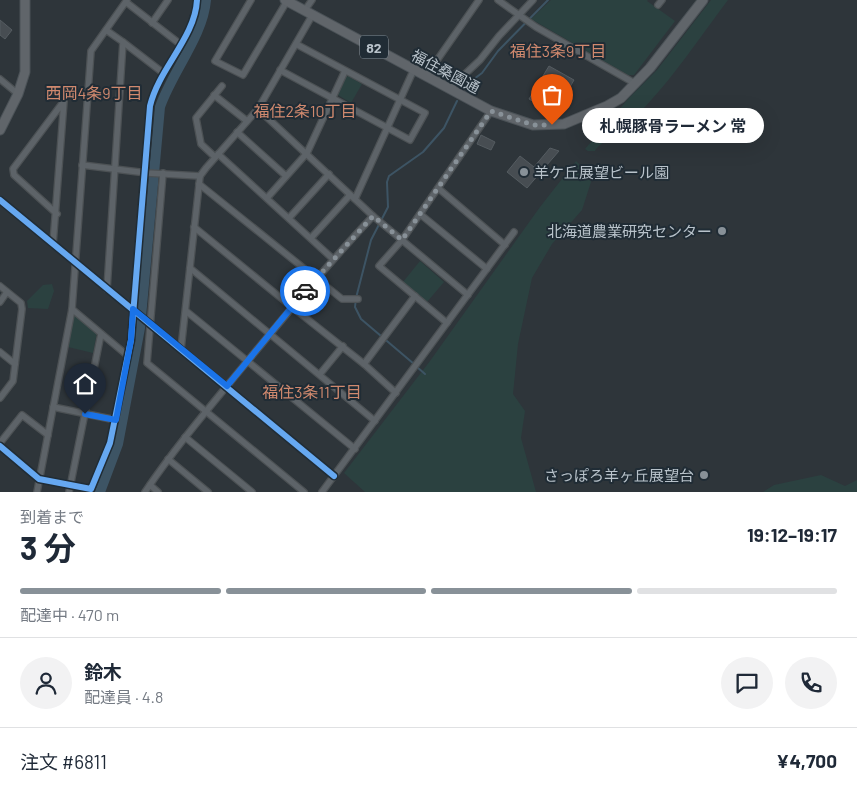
<!DOCTYPE html>
<html lang="ja">
<meta charset="utf-8">
<style>
:root{--surface:#fff;--page:#f2f2f3;--text:#1f2937;--muted:#747a83;--line:#e0e1e3;--accent:#889198}
body{margin:0;font-family:Barlow,"Noto Sans JP",sans-serif;background:var(--page);color:var(--text);height:100vh;display:flex;flex-direction:column;font-size:19px;white-space:nowrap}
*{box-sizing:border-box;margin:0}
p{font-size:16px;color:var(--muted)}
.icon{flex:none;width:28px;height:28px;fill:none;stroke:currentColor;stroke-width:2;stroke-linecap:round;stroke-linejoin:round}
.map{position:relative;height:492px;overflow:hidden}
.side{display:flex;flex-direction:column;background:var(--surface);flex:1}
.side>*{flex:none}
.pin{position:absolute;display:grid;place-items:center;width:42px;height:42px;color:#fff;margin:-51px -21px;border-radius:50% 50% 50% 0;rotate:-45deg;box-shadow:0 0 5px #0007}
.pin .icon{rotate:45deg}
.courier{position:absolute;display:grid;place-items:center;width:50px;height:50px;margin:-25px;border:4px solid #1a73e8;border-radius:50%;background:#fff;color:#222;box-shadow:0 1px 6px #0007}
.bubble{position:absolute;height:35px;border-radius:18px;background:var(--surface);box-shadow:0 5px 20px #0002;font-size:16px;font-weight:700;line-height:35px;text-align:center}
.headline em{font-style:normal;font-weight:700}
.headline div{display:flex;flex-direction:column-reverse}
.headline{display:flex;align-items:center;justify-content:space-between;height:85px;padding:0 20px}
h1{font-size:32px;font-weight:700;line-height:38px}
.bar{display:grid;grid-template-columns:repeat(4,1fr);gap:8px 5px;align-content:center;height:60px;padding:0 20px}
.bar i{height:6px;border-radius:4px;background:var(--line)}
.bar .current{background:var(--accent)}
.bar p{grid-column:span 4}
.line{display:flex;align-items:center;gap:12px;padding:0 20px;border-top:1px solid var(--line)}
.line div{flex:1}
.round{display:grid;place-items:center;flex:none;width:52px;height:52px;border-radius:26px;background:var(--page)}
.map>svg:first-child{display:block}
.green{fill:#2b4140}
.lines{fill:none;stroke-linecap:round;stroke-linejoin:round}
.stream{stroke:#3d5464;stroke-width:2}
.river{stroke:#3d5464;stroke-width:10}
.building{fill:#474d52;stroke:#555c61}
.street-casing{stroke:#4c5154;stroke-width:8}
.primary-casing{stroke:#4b5257;stroke-width:11}
.street{stroke:#5d6368;stroke-width:5.5}
.primary{stroke:#60656a;stroke-width:9}
.cycleway-casing{stroke:#202c35;stroke-width:9}
.cycleway{stroke:#66a8f1;stroke-width:6}
.done{stroke:#889198;stroke-width:5;stroke-dasharray:0 9}
.route{stroke:#1a73e8;stroke-width:6}
.poi-dot{fill:#889198;stroke:#202c35;stroke-width:2}
.labels{text-anchor:middle;dominant-baseline:central;stroke-width:4;stroke-linejoin:round;paint-order:stroke}
.shield{fill:#202c35;stroke:#8a959d;stroke-width:1}
.shield-label{font-size:14px;font-weight:bold;fill:#b8c2ca}
.street-label{font-size:15px;fill:#b8c2ca;stroke:#202c35}
.poi-label{font-size:15px;fill:#b8c2ca;stroke:#202c35;text-anchor:end}
.neighbourhood-label{font-size:16px;fill:#d0896e;stroke:#202c35}
</style>
<div class="map">
<svg width="857" height="492" viewBox="0 0 857 492">
<rect width="100%" height="100%" fill="#2e353a"/>
<!-- green -->
<g class="green">
<path d="M 551,0 L 648,0 L 647,1 L 675,21 L 634,75 L 628,75 L 531,19 Z"/>
<path d="M 711,0 L 728,0 C 697,41 668,86 631,121 C 623,129 598,144 595,151 L 588,151 L 585,149 L 629,98 L 657,70 Z"/>
<path d="M 348,76 L 362,84 L 351,103 L 338,95 L 346,77 Z"/>
<path d="M 576,161 L 589,173 L 591,182 L 582,210 L 552,244 L 532,278 L 518,344 L 513,394 L 525,411 L 521,438 L 536,492 L 365,492 L 344,473 L 430,361 L 540,207 Z"/>
<path d="M 420,261 L 444,282 L 427,302 L 403,282 Z"/>
<path d="M 52,284 L 54,291 L 48,309 L 28,308 L 27,301 L 43,285 Z"/>
<path d="M 73,311 L 97,332 L 93,353 L 68,347 Z"/>
<path d="M 821,475 L 845,486 L 857,480 L 857,492 L 763,492 L 774,485 Z"/>
</g>
<g class="lines">
<!-- stream -->
<g class="stream">
<path d="M 466,85 L 482,73 L 498,51 L 548,0"/>
<path d="M 414,364 L 361,319 L 355,307 L 356,298 L 371,240 L 388,207 L 387,182 L 389,176 L 423,152 L 444,128 L 457,101"/>
<path d="M 417,367 L 425,374"/>
</g>
<!-- river -->
<path class="river" d="M 100,492 L 118,444 L 140,328 L 160,107 C 172,72 203,36 206,0"/>
</g>
<!-- building -->
<g class="building">
<path d="M 0,20 L 12,30 L 5,39 L 0,35 Z"/>
<path d="M 549,66 L 574,80 L 554,114 L 529,99 Z"/>
<path d="M 481,135 L 495,142 L 491,150 L 477,144 Z"/>
<path d="M 550,148 L 559,151 L 527,188 L 507,172 L 520,156 L 534,167 Z"/>
</g>
<g class="lines">
<!-- street casing -->
<g class="street-casing">
<g id="street">
<path d="M 251,0 L 215,61 L 243,75 L 287,1"/>
<path d="M 498,0 L 536,27 L 636,84"/>
<path d="M 126,2 L 180,44"/>
<path d="M 658,5 L 662,0"/>
<path d="M 305,10 L 312,0"/>
<path d="M 152,23 L 168,0"/>
<path d="M 106,30 L 123,42 L 107,289"/>
<path d="M 123,42 L 162,72"/>
<path d="M 280,70 L 410,140 L 425,113 L 296,44"/>
<path d="M 426,76 L 479,0"/>
<path d="M 0,79 L 18,94"/>
<path d="M 449,89 L 480,60 L 499,36 L 533,0"/>
<path d="M 214,95 L 247,121"/>
<path d="M 258,109 L 373,216 L 468,295"/>
<path d="M 237,132 L 286,176"/>
<path d="M 218,154 L 333,259"/>
<path d="M 215,157 L 201,144 L 196,118 L 222,86"/>
<path d="M 82,165 L 147,173 L 200,176"/>
<path d="M 163,173 L 147,363 L 304,492"/>
<path d="M 199,184 L 342,299 L 358,299"/>
<path d="M 438,188 L 505,245"/>
<path d="M 267,198 L 307,153 L 345,71"/>
<path d="M 355,199 L 414,69"/>
<path d="M 0,200 L 334,476"/>
<path d="M 420,214 L 487,269"/>
<path d="M 289,218 L 329,174"/>
<path d="M 194,227 L 292,307 L 364,364 L 396,393"/>
<path d="M 311,238 L 350,195"/>
<path d="M 53,244 L 64,101 L 13,169 L 14,175 L 57,214"/>
<path d="M 190,268 L 375,421"/>
<path d="M 0,286 L 21,303 L 22,309 L 13,381 L 0,398"/>
<path d="M 0,302 L 7,292"/>
<path d="M 72,309 L 128,356"/>
<path d="M 186,311 L 355,449"/>
<path d="M 447,323 L 379,266 L 402,240 L 491,111"/>
<path d="M 181,349 L 200,176 L 206,168 L 258,109 L 313,14"/>
<path d="M 0,352 L 15,364"/>
<path d="M 364,364 L 415,296"/>
<path d="M 320,374 L 343,346"/>
<path d="M 53,407 L 116,420"/>
<path d="M 185,437 L 252,492"/>
<path d="M 0,443 L 22,415 L 48,435"/>
<path d="M 0,446 L 39,479 L 91,489 L 110,443 L 131,340 L 150,106 C 159,68 195,38 197,0"/>
<path d="M 168,459 L 208,492"/>
<path d="M 150,485 L 158,492"/>
<path d="M 37,492 L 72,309 L 91,51 L 127,0"/>
<path d="M 69,492 L 101,334"/>
<path d="M 145,492 C 174,449 208,409 241,369 C 284,317 327,265 373,216"/>
<path d="M 322,492 L 514,232"/>
</g>
</g>
<!-- primary casing -->
<g class="primary-casing">
<g id="primary">
<path d="M 285,0 L 491,111 L 533,125 L 564,124 L 607,106 L 621,98 L 650,68 L 703,0"/>
<path d="M 0,130 L 18,94 L 25,72 L 25,0"/>
</g>
</g>
<!-- street -->
<use href="#street" class="street"/>
<!-- primary -->
<use href="#primary" class="primary"/>
<!-- cycleway casing -->
<g class="cycleway-casing">
<g id="cycleway">
<path d="M 0,200 L 334,476"/>
<path d="M 0,446 L 39,479 L 91,489 L 110,443 L 131,340 L 150,106 C 159,68 195,38 197,0"/>
</g>
</g>
<!-- cycleway -->
<use href="#cycleway" class="cycleway"/>
</g>
<g class="lines">
<!-- done -->
<path class="done" d="M 305,291 L 373,216 L 402,240 L 491,111 L 533,125 L 552,125"/>
<!-- route -->
<path class="route" d="M 85,414 L 116,420 L 131,340 L 133,309 L 227,386 L 305,291"/>
</g>
<!-- markers -->
<g class="poi-dot">
<circle cx="524" cy="172" r="5"/>
<circle cx="722" cy="231" r="5"/>
<circle cx="704" cy="475" r="5"/>
</g>
<g class="labels">
<!-- shield labels -->
<rect class="shield" x="360" y="35.5" width="28" height="23" rx="4"/>
<g class="shield-label">
<text x="374" y="47">82</text>
</g>
<!-- street labels -->
<g class="street-label">
<text transform="translate(446 71) rotate(28)">福住桑園通</text>
</g>
<!-- poi labels -->
<g class="poi-label">
<text x="534" y="172" text-anchor="start">羊ケ丘展望ビール園</text>
<text x="712" y="231">北海道農業研究センター</text>
<text x="694" y="475">さっぽろ羊ヶ丘展望台</text>
</g>
<!-- neighbourhood labels -->
<g class="neighbourhood-label">
<text x="558" y="50">福住3条9丁目</text>
<text x="94" y="92">西岡4条9丁目</text>
<text x="305" y="110">福住2条10丁目</text>
<text x="312" y="391">福住3条11丁目</text>
</g>
</g>
</svg>
<div class="pin" style="left:552px;top:125px;background:#ea580c"><svg class="icon" aria-label="bag" viewBox="0 0 24 24"><path d="M5 8h14l-1 12H6zM9 8a3 3 0 0 1 6 0"/></svg></div>
<div class="pin" style="left:85px;top:414px;background:#1f2937"><svg class="icon" aria-label="home" viewBox="0 0 24 24"><path d="M3 11l9-7 9 7M6 9v11h12V9"/></svg></div>
<div class="courier" style="left:305px;top:291px"><svg class="icon" aria-label="car" viewBox="0 0 24 24"><path d="M5 17H2v-5l4-1 3-4h7l3 4 3 1v5h-3M9 17h6M6 11h13"/><circle cx="7" cy="17" r="2"/><circle cx="17" cy="17" r="2"/></svg></div>
<div class="bubble" style="left:582px;top:108px;width:182px">札幌豚骨ラーメン 常</div>
</div>
<section class="side">
<div class="headline"><div><h1>3 分</h1><p>到着まで</p></div><em>19:12–19:17</em></div>
<div class="bar"><i class="current"></i><i class="current"></i><i class="current"></i><i></i><p>配達中 · 470 m</p></div>
<div class="line" style="height:90px"><a class="round"><svg class="icon" aria-label="person" viewBox="0 0 24 24"><circle cx="12" cy="8" r="4"/><path d="M4 21q1-7 8-7t8 7"/></svg></a><div><b>鈴木</b><p>配達員 · 4.8</p></div><a class="round"><svg class="icon" aria-label="chat" viewBox="0 0 24 24"><path d="M4 5h16v11H9l-5 4z"/></svg></a><a class="round"><svg class="icon" aria-label="phone" viewBox="0 0 24 24"><path d="M5 4h4l2 5-3 2q2 4 5 5l2-3 5 2v4C11 20 4 13 5 4z"/></svg></a></div>
<div class="line" style="height:65px"><div>注文 #6811</div><b>¥4,700</b></div>
</section>
